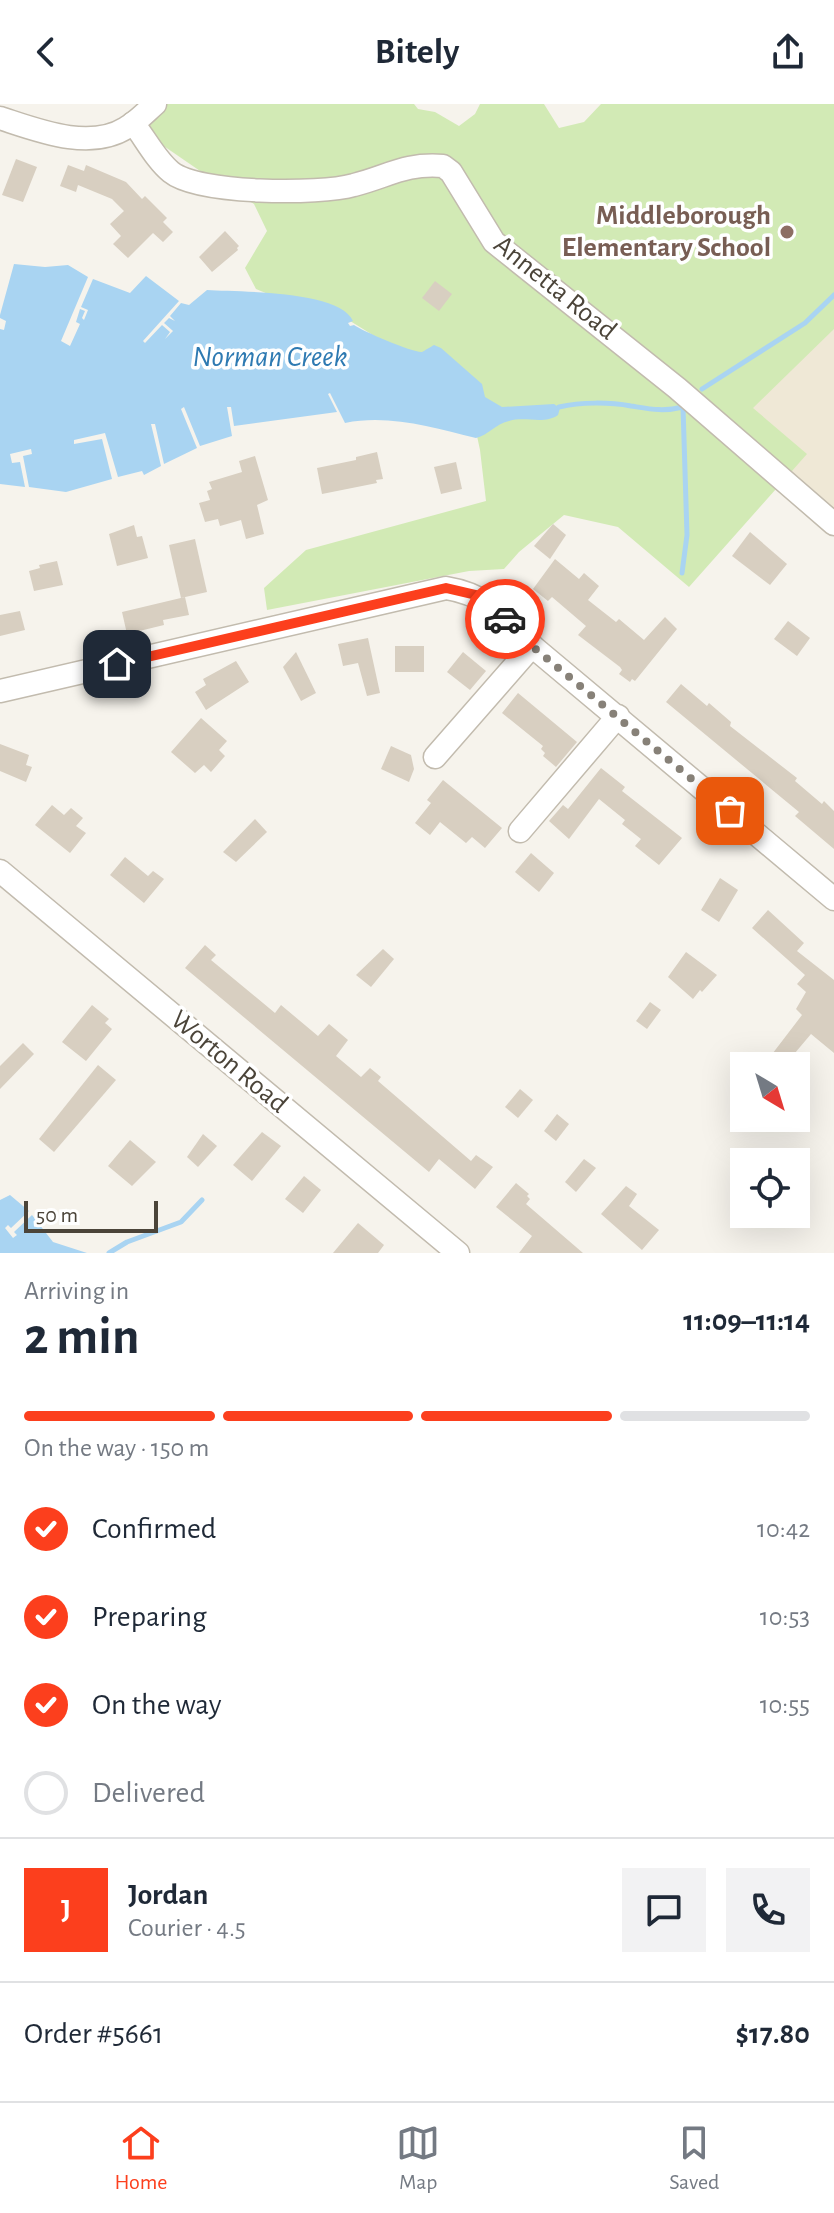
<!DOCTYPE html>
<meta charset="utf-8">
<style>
:root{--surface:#fff;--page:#f2f2f3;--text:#1f2937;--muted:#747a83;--line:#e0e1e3;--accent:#fc3f1d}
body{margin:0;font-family:"Alegreya Sans",sans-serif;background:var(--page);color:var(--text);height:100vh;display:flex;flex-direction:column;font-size:30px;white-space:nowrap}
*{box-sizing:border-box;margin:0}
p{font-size:26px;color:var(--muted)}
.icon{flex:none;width:44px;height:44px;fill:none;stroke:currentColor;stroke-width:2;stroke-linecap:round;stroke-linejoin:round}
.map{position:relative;height:1149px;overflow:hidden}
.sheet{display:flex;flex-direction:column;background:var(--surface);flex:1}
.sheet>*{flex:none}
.needle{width:52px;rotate:142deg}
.buttons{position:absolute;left:730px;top:948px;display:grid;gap:16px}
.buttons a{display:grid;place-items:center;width:80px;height:80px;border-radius:0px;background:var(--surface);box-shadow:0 8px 32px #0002;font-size:40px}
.scale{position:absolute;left:24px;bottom:20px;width:134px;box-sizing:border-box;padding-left:8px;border:4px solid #4b4439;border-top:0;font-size:22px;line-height:28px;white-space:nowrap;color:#4b4439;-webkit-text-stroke:6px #fff;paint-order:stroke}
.pin{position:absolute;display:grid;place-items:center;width:68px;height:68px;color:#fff;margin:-34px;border-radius:16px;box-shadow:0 4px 12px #0006}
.courier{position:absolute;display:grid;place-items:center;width:80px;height:80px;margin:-40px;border:6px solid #fc3f1d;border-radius:50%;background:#fff;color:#222;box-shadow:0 2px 10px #0007}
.overview em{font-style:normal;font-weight:600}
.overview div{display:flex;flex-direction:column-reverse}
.overview{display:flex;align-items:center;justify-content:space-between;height:136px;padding:0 24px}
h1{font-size:52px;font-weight:600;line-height:60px}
.bar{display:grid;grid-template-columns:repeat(4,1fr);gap:12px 8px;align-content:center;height:96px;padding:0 24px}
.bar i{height:10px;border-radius:6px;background:var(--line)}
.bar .on{background:var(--accent)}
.bar p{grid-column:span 4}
.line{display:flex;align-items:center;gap:20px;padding:0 24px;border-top:2px solid var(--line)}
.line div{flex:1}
.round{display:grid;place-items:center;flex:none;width:84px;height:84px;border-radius:0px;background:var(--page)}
ol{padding:0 24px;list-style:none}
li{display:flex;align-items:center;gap:24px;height:88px}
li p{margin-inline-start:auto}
li .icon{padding:8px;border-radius:50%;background:var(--accent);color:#fff;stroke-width:4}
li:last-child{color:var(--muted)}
li i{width:44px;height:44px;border:4px solid var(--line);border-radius:50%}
header{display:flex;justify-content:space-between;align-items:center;height:104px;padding:0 24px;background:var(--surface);font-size:36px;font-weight:600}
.dock{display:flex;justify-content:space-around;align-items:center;height:112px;border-top:2px solid var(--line);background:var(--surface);font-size:22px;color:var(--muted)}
.dock a{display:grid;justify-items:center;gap:4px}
.dock .on{color:var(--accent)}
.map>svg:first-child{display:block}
.education{fill:#efe8d6}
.green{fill:#d2eab5}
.water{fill:#a9d4f2}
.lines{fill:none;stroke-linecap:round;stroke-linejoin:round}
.stream{stroke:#a9d4f2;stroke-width:5}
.building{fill:#d8cfc1}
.minor-casing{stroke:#c2bbae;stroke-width:25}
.minor{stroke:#fff;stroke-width:22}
.done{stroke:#878178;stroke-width:8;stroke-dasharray:0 14.4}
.route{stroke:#fc3f1d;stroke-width:10}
.education-dot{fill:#8d6e63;stroke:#fff;stroke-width:3}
.labels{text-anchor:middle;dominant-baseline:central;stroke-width:7;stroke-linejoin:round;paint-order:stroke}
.education-label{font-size:28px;font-weight:bold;fill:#785e54;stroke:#fff;text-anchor:end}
.street-label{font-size:28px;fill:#4b4439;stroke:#fff}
.water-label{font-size:30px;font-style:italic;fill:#2e7ab2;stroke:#fff}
</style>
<header><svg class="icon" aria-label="back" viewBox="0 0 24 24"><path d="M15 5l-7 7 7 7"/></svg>Bitely<svg class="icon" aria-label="share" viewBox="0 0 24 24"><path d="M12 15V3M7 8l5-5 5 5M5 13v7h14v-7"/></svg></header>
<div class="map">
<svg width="834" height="1149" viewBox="0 0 834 1149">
<rect width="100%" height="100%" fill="#f6f3ec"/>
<!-- education -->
<path class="education" d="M 834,24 L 834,406 L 708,295 Z"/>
<!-- green -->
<path class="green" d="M 138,0 L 414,0 L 418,5 L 435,8 L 459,22 L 475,10 L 480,0 L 544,0 L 559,24 L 584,18 L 601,0 L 834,0 L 834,225 L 753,304 L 807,350 L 689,483 L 618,423 L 564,411 L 519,448 L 504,465 L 469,467 L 267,506 L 264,484 L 306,446 L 486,397 L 480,346 L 468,290 L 334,207 L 292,200 L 256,185 L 245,164 L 267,127 L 254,100 L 203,69 L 123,14 Z"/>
<!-- water -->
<g class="water">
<path d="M 14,160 L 45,163 L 68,161 L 88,173 L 61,237 L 70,242 L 80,220 L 76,218 L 80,205 L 85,207 L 82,214 L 84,216 L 88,206 L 81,203 L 93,175 L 130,189 L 146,172 L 179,197 L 143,237 L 145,239 L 162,221 L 170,228 L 165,235 L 173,227 L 164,219 L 169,214 L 175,217 L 170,212 L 181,199 L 189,201 L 207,186 C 238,188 340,186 353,217 L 348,219 L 350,222 L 354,221 C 362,227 414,249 422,248 C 424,247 432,242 434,241 L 441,244 L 482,280 L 485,293 L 502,303 L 554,300 L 560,304 L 558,311 C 544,321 526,312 509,317 C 495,320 489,331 476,334 C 433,324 390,310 345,319 L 330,289 L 328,290 L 337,308 L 234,322 L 231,303 L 227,303 L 232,332 L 200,342 L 184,303 L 181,305 L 197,344 L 164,360 L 155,320 L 151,320 L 161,362 L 144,371 L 142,367 L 118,373 L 105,329 L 74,336 L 74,340 L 102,335 L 112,375 L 66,388 L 29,383 L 23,352 L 32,350 L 31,345 L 10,350 L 12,359 L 20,358 L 25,383 L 0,380 L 0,225 L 4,226 L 6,217 L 0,214 L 0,211 Z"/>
<path d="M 10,1091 L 29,1107 L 11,1124 L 8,1121 L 5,1124 L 13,1134 L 17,1131 L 14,1128 L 32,1111 L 53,1138 L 87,1149 L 0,1149 L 0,1096 Z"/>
</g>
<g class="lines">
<!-- stream -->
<g class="stream">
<path d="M 702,285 L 805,219 L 834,191"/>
<path d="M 559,303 C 581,298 609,298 631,302 C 650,305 663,308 683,303 L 687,431 L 682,469"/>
<path d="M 109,1149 L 127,1138 L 181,1118 L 202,1096"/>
</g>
</g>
<!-- building -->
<g class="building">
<path d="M 16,55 L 37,63 L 23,98 L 2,91 Z"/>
<path d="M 68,61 L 84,67 L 86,61 L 126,78 L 142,95 L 145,92 L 167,114 L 163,118 L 173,128 L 163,138 L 153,129 L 128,154 L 113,140 L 121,132 L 110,120 L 124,107 L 112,95 L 78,81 L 76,88 L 60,82 Z"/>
<path d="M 225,127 L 239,142 L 237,144 L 238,146 L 212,168 L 199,153 Z"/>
<path d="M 435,177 L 452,190 L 439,207 L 422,194 Z"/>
<path d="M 377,348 L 383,375 L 376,376 L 377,379 L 322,390 L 317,364 L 356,356 L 356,353 Z"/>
<path d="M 255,352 L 268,396 L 257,401 L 264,430 L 246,435 L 241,416 L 220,422 L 218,415 L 205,418 L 199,399 L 210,396 L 207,387 L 212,385 L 209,378 L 242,368 L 239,357 Z"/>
<path d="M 456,358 L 462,385 L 441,390 L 434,363 Z"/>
<path d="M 553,420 L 566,431 L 550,455 L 534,442 Z"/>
<path d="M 134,421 L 137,433 L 142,432 L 148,454 L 117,462 L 109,430 Z"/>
<path d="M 750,428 L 787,460 L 770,481 L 732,452 Z"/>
<path d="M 195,435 L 207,488 L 181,494 L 169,441 Z"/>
<path d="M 555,455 L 579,475 L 584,469 L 599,482 L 588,496 L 616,518 L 619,515 L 644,536 L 665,513 L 677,525 L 635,577 L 632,575 L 630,578 L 619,570 L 622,566 L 620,563 L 578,531 L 586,522 L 552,493 L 548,497 L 533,485 Z"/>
<path d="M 57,457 L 63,481 L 34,487 L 29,467 L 40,464 L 39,461 Z"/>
<path d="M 185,493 L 189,511 L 163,516 L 164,521 L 127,530 L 122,508 Z"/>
<path d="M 20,507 L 25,526 L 0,532 L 0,511 Z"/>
<path d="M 788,517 L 810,534 L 797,552 L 774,535 Z"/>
<path d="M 368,534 L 380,589 L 367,592 L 358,559 L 343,562 L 338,540 Z"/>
<rect x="395" y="542" width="29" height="26"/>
<path d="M 296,548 L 316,589 L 301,597 L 283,563 Z"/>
<path d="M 463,548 L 486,567 L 470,586 L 447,568 Z"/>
<path d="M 236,557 L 249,578 L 206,606 L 195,588 L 206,581 L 203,575 Z"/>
<path d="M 681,580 L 707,602 L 709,599 L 731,618 L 730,622 L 797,674 L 795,677 L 822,700 L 824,697 L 834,707 L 834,745 L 795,712 L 799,708 L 666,598 Z"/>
<path d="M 518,589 L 577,638 L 556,663 L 543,652 L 545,649 L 541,645 L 543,642 L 502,609 Z"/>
<path d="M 201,614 L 227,637 L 219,646 L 225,652 L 211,668 L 204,661 L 195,669 L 171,648 Z"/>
<path d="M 0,640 L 29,651 L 26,661 L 32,663 L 26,678 L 0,667 Z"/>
<path d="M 391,642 L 411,651 L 414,665 L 409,678 L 381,665 Z"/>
<path d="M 601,664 L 625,683 L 622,687 L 682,734 L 659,761 L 635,742 L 641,735 L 622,720 L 625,716 L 599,695 L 569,735 L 549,717 L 563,701 L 568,705 Z"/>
<path d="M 443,676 L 502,724 L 485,744 L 472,733 L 466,739 L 440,718 L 430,731 L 415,719 L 431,699 L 427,696 Z"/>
<path d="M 52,701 L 64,711 L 71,704 L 83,714 L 76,722 L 86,729 L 70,749 L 35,721 Z"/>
<path d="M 255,715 L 267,728 L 236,758 L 223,748 Z"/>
<path d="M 531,749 L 554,769 L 539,788 L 515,768 Z"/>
<path d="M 125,753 L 148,772 L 153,767 L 164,775 L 144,799 L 110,771 Z"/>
<path d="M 720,774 L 738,786 L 719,818 L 701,806 Z"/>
<path d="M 768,806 L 804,839 L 797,847 L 834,876 L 834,949 L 811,930 L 784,962 L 763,962 L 802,911 L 796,905 L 806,888 L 797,880 L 805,871 L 752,824 Z"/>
<path d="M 205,841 L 216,851 L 211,856 L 275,909 L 281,901 L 318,932 L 329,920 L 335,925 L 348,936 L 336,952 L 361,973 L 370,964 L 381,973 L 378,977 L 471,1057 L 476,1051 L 493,1063 L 475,1085 L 439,1055 L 429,1068 L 185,864 Z"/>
<path d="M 383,845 L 394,855 L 371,883 L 356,871 Z"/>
<path d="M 686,848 L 717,871 L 702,888 L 700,886 L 693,895 L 668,873 Z"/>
<path d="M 650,898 L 661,906 L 647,925 L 636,917 Z"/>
<path d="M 92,901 L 109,915 L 105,919 L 112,925 L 86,957 L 62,938 Z"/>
<path d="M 23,939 L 34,950 L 0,985 L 0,962 Z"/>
<path d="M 98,961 L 116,976 L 54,1048 L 39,1035 Z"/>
<path d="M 520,985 L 533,996 L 518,1014 L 505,1003 Z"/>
<path d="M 557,1010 L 569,1020 L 556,1037 L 544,1027 Z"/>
<path d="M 262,1028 L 281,1042 L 252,1077 L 233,1061 Z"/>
<path d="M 203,1030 L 217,1042 L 198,1063 L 187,1053 Z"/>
<path d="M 130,1036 L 156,1058 L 132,1082 L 108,1062 Z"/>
<path d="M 584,1055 L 596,1064 L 576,1088 L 565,1078 Z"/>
<path d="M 304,1072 L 321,1086 L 303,1109 L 285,1095 Z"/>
<path d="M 516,1079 L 529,1090 L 527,1092 L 530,1095 L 526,1100 L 583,1149 L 519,1149 L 532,1132 L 496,1103 Z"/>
<path d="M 626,1082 L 637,1090 L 629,1102 L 659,1126 L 642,1146 L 601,1110 Z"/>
<path d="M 358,1119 L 384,1141 L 378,1149 L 333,1149 Z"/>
</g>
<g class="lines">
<!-- minor casing -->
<g class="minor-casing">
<g id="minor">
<path d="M 0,14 C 37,26 89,47 126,24 C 137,18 146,8 155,0"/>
<path d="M 133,19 C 145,34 156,56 171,68 C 198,90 319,91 354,81 C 389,72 405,59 443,62 L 451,68 L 494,138 L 677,284 L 834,420"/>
<path d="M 0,587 L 446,484 C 489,491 503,513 532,542 L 834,795"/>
<path d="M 435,653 L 532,542"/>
<path d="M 520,727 L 618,612"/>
<path d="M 0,767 L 458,1149"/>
</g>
</g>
<!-- minor -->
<use href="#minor" class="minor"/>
</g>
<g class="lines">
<!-- done -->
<path class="done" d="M 505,515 L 532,542 L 730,707"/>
<!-- route -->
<path class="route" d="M 117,560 L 446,484 L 476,491 L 505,515"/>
</g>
<!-- markers -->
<circle class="education-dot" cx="787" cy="128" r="8"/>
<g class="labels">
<!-- education labels -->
<g class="education-label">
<text x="771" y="112">Middleborough<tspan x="771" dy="32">Elementary School</tspan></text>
</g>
<!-- street labels -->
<g class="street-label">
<text transform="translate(555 184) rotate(39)">Annetta Road</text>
<text transform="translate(229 958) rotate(40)">Worton Road</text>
</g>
<!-- water labels -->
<g class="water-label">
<text x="270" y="253">Norman Creek</text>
</g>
</g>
</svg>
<div class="buttons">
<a><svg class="needle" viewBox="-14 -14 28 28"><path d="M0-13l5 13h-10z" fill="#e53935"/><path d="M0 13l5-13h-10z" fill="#747a83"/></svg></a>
<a><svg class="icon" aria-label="locate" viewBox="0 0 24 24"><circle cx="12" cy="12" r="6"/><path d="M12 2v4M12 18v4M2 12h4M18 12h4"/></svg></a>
</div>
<div class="scale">50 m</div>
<div class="pin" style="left:730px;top:707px;background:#ea580c"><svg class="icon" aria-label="bag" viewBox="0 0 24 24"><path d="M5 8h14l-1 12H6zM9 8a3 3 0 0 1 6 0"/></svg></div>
<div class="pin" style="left:117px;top:560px;background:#1f2937"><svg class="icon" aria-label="home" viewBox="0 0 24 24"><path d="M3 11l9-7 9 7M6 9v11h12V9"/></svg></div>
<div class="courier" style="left:505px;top:515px"><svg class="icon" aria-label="car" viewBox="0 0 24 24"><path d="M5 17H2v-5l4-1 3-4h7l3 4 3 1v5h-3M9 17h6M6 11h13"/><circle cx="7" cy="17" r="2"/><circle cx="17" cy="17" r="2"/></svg></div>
</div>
<section class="sheet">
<div class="overview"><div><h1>2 min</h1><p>Arriving in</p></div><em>11:09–11:14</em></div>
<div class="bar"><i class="on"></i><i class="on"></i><i class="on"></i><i></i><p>On the way · 150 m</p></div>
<ol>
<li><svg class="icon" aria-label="check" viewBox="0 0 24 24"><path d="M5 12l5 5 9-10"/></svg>Confirmed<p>10:42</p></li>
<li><svg class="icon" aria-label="check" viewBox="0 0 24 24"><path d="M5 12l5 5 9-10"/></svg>Preparing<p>10:53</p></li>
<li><svg class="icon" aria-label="check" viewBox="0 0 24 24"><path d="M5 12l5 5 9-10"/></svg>On the way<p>10:55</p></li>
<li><i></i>Delivered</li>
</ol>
<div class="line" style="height:144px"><b class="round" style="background:var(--accent);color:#fff">J</b><div><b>Jordan</b><p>Courier · 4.5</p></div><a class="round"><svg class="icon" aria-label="chat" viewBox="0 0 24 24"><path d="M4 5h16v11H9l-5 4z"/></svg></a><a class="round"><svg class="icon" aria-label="phone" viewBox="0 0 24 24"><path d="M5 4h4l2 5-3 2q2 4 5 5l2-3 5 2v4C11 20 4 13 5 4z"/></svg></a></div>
<div class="line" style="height:104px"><div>Order #5661</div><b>$17.80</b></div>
</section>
<nav class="dock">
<a class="on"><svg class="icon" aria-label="home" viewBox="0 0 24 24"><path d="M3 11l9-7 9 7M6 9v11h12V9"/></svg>Home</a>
<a><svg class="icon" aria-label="map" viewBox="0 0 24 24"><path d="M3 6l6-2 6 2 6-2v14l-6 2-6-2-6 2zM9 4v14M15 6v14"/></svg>Map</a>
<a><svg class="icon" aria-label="saved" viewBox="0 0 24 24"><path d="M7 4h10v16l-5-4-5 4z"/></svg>Saved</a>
</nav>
